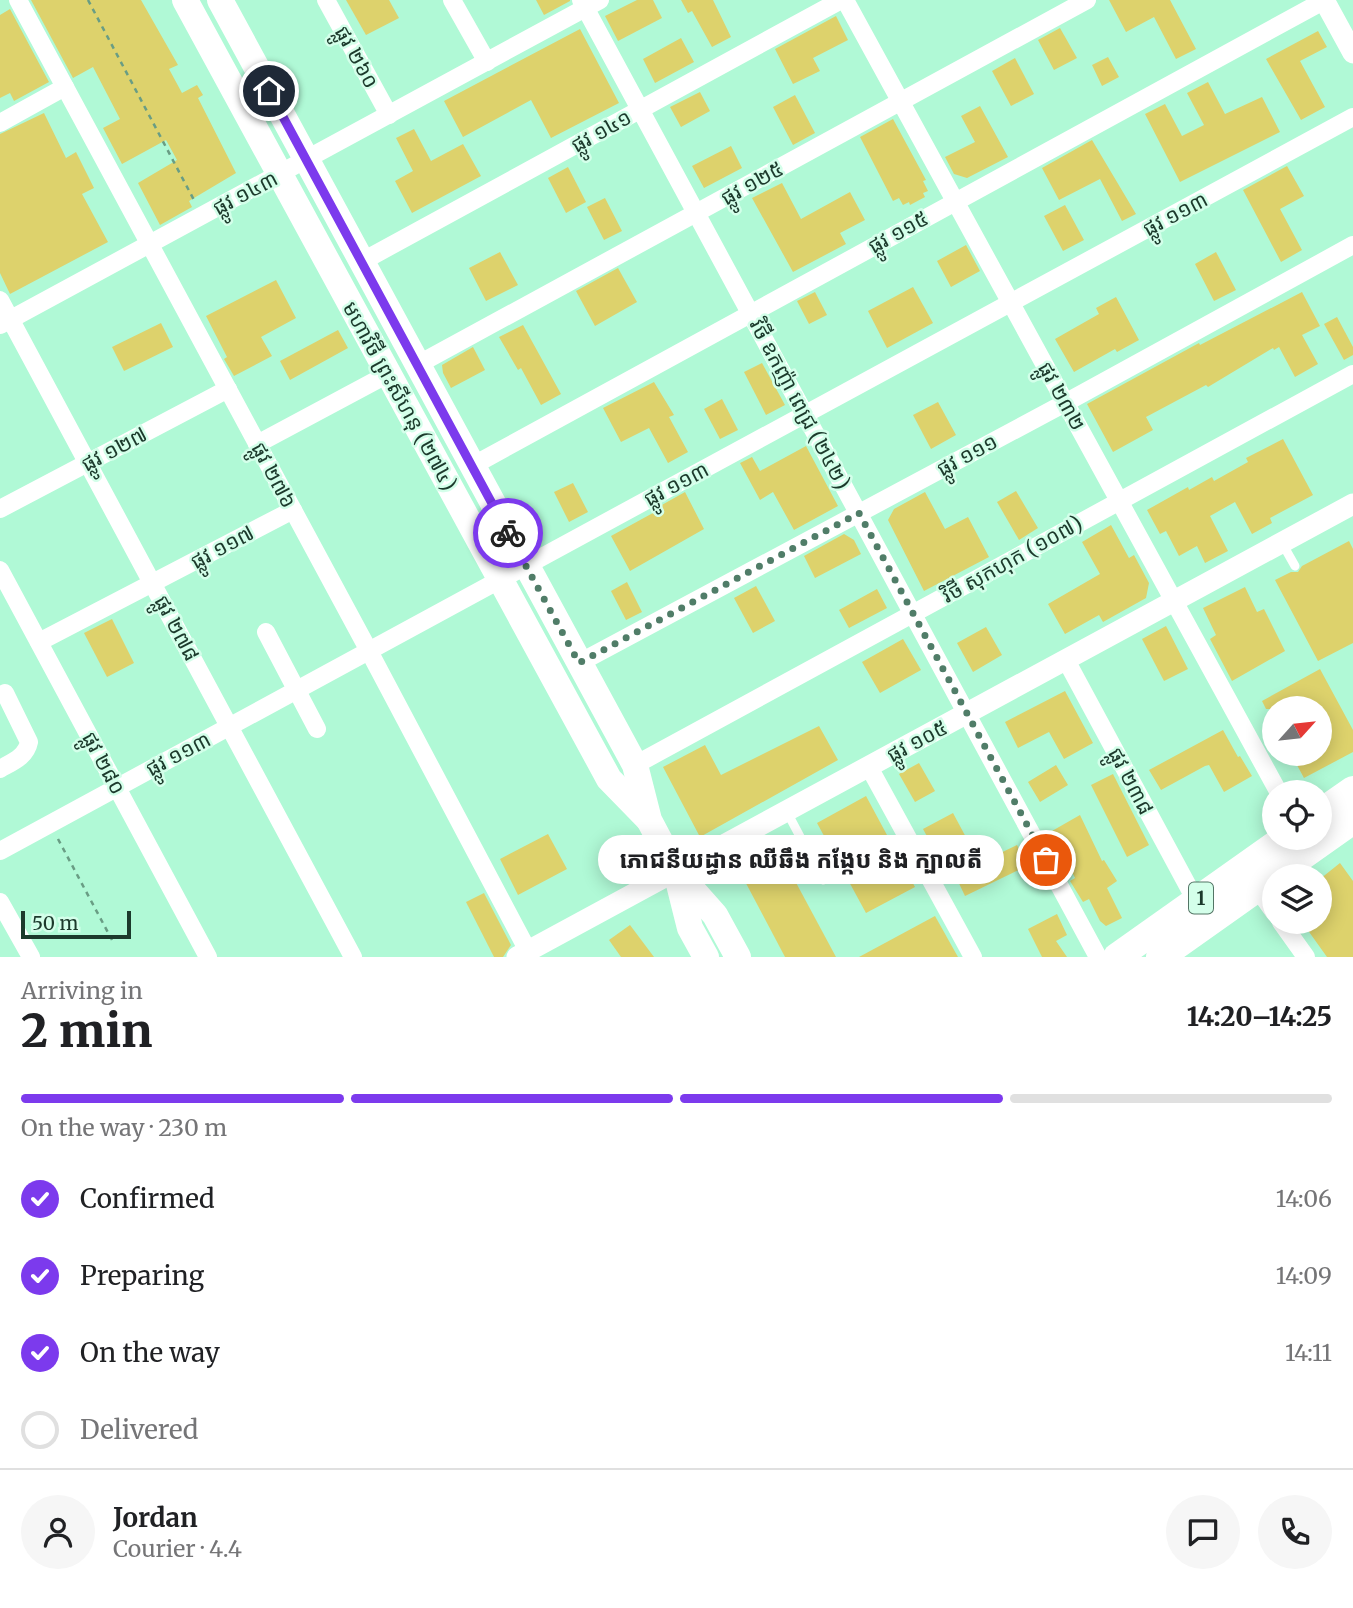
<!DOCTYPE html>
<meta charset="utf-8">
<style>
:root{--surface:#fff;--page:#f6f6f6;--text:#202124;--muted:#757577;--line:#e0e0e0;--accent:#7c3aed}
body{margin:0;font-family:Merriweather,"Noto Sans Khmer",serif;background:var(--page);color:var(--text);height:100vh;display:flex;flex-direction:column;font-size:26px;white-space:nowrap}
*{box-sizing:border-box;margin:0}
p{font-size:23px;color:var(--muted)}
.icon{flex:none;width:38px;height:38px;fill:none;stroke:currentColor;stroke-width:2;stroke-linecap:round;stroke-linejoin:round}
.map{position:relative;height:957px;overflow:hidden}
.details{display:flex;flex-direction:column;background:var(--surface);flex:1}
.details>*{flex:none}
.needle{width:46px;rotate:63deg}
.buttons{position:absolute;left:1262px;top:696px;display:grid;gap:14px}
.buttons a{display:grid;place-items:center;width:70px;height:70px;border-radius:50%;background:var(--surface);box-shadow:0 4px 18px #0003;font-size:35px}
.scale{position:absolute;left:21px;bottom:18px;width:110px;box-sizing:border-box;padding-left:7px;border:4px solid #1c3a2c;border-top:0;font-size:19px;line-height:24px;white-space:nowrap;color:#1c3a2c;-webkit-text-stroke:5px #d4ffea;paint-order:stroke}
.pin{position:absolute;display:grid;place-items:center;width:60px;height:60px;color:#fff;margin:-30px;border:4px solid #fff;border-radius:50%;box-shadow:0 2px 7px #0007}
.courier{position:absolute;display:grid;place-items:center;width:70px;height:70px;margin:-35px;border:5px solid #7c3aed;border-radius:50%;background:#fff;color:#222;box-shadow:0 2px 9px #0007}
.bubble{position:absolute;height:49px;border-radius:24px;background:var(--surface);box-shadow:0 4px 18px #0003;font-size:23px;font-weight:800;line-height:49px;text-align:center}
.head em{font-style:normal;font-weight:800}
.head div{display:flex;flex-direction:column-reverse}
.head{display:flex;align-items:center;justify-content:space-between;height:119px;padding:0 21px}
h1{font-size:46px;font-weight:800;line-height:52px}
.bar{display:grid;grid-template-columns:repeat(4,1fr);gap:10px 7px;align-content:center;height:84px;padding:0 21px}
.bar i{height:9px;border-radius:5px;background:var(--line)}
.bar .active{background:var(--accent)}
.bar p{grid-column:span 4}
.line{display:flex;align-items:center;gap:18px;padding:0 21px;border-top:2px solid var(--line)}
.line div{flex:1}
.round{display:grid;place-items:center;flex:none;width:74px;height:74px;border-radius:37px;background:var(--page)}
ol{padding:0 21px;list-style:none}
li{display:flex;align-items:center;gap:21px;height:77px}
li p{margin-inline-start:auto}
li .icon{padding:7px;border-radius:50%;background:var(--accent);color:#fff;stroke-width:4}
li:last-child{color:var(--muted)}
li i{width:38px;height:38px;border:4px solid var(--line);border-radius:50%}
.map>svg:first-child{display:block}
.building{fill:#ddd26c}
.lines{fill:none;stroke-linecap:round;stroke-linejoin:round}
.path{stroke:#699d84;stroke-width:2.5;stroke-dasharray:5 5;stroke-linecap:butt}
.service{stroke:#fff;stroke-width:9}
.minor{stroke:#fff;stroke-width:18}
.tertiary{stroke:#fff;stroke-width:21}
.primary{stroke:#fff;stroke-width:26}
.trunk{stroke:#fff;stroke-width:28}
.done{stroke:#507d68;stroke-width:7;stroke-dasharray:0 12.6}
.route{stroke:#7c3aed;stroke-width:9}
.labels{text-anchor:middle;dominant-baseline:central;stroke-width:5;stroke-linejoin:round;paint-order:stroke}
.shield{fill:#d4ffea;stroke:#537565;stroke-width:2}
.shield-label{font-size:19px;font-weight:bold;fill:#1c3a2c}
.street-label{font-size:21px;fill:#1c3a2c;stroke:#d4ffea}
</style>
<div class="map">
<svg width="1353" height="957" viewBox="0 0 1353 957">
<rect width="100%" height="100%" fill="#b0f9d6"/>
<!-- building -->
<g class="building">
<path d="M 31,0 L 141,0 L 178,65 L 169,69 L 182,93 L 197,85 L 203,95 L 198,98 L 236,173 L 189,201 L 192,207 L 160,225 L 138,183 L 177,160 L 166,140 L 122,164 L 103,128 L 120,119 L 93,67 L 73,78 Z"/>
<path d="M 346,0 L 389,0 L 399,18 L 366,35 Z"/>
<path d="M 536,0 L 570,0 L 570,1 L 544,15 Z"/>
<path d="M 637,0 L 653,0 L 662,18 L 618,41 L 605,16 Z"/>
<path d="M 681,0 L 713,0 L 731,37 L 712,47 L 692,11 L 688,13 Z"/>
<path d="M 1109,0 L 1170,0 L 1196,49 L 1176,59 L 1154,17 L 1126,32 Z"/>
<path d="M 10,9 L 49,82 L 14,101 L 10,93 L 0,98 L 0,15 Z"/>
<path d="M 836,16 L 848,40 L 813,58 L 820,71 L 793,84 L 775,49 Z"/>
<path d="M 1060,28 L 1077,58 L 1054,70 L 1038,40 Z"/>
<path d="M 580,29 L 619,103 L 551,138 L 531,100 L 463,137 L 444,101 Z"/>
<path d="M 1318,31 L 1327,47 L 1300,61 L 1325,107 L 1301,120 L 1266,59 Z"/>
<path d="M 681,38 L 694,62 L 655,83 L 643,59 Z"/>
<path d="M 1108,57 L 1119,77 L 1102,86 L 1092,65 Z"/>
<path d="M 1015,58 L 1034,94 L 1011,106 L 992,71 Z"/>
<path d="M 1208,82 L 1225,114 L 1262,97 L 1280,132 L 1180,182 L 1145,114 L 1165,104 L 1182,136 L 1204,125 L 1187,93 Z"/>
<path d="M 700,92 L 710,111 L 681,127 L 670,107 Z"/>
<path d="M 795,95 L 815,133 L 793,145 L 773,107 Z"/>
<path d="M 980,106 L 1008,157 L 967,178 L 954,174 L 945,157 L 975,142 L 961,116 Z"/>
<path d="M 44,113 L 66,158 L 76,152 L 94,188 L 82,194 L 108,242 L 10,294 L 0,273 L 0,134 Z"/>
<path d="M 893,119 L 926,180 L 923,181 L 928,191 L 923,193 L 925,197 L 910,205 L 909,202 L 903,205 L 899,198 L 893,201 L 860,137 Z"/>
<path d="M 414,129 L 431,161 L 463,144 L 481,176 L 412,213 L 395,181 L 413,171 L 396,138 Z"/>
<path d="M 1092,140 L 1136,214 L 1122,221 L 1100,179 L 1059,200 L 1042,168 Z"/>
<path d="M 731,146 L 742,168 L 704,188 L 692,166 Z"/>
<path d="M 1287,166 L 1304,196 L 1280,209 L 1302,250 L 1281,262 L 1243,190 Z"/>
<path d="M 568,167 L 586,202 L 566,213 L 548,178 Z"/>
<path d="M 782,183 L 801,219 L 850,192 L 865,220 L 840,233 L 846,244 L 793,272 L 752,198 Z"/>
<path d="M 605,198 L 622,231 L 604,240 L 587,207 Z"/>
<path d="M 1065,205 L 1084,240 L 1063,251 L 1044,216 Z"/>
<path d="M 966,245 L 980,271 L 951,287 L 937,261 Z"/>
<path d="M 500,252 L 518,285 L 486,301 L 469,268 Z"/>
<path d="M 1216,252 L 1236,290 L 1214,301 L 1195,264 Z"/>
<path d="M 618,268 L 637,302 L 595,326 L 576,291 Z"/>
<path d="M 276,280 L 296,318 L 261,337 L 272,356 L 234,376 L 224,359 L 227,357 L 206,316 Z"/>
<path d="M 913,287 L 933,323 L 887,348 L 868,311 Z"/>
<path d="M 815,292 L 827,315 L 809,324 L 797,301 Z"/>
<path d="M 1302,292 L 1320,326 L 1302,335 L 1318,364 L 1295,377 L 1279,347 L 1274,350 L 1273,348 L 1208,387 L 1206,385 L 1146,417 L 1153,430 L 1113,452 L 1087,404 L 1199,343 L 1200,345 Z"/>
<path d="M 1116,297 L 1139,340 L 1117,352 L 1115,349 L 1074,372 L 1055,339 L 1099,314 L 1096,308 Z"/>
<path d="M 1337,317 L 1353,347 L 1353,355 L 1344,360 L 1324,324 Z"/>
<path d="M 161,323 L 173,347 L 124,371 L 112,347 Z"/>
<path d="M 523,325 L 561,394 L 541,405 L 521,368 L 518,370 L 499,337 Z"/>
<path d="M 338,330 L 348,348 L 290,380 L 280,361 Z"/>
<path d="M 473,347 L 485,370 L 451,388 L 443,373 L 442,365 Z"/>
<path d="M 762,363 L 785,405 L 766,415 L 744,372 Z"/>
<path d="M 654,382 L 674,415 L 669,417 L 688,452 L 668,463 L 649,428 L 621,442 L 603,408 Z"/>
<path d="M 722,399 L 738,430 L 720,439 L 704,409 Z"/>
<path d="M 938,402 L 956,435 L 931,449 L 913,415 Z"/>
<path d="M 1283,439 L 1313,495 L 1270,518 L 1272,523 L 1252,534 L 1235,502 L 1210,516 L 1228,551 L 1205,563 L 1197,546 L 1179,556 L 1166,531 L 1160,534 L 1147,510 L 1188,487 L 1189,490 L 1212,477 L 1214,481 L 1248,462 L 1246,458 Z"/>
<path d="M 806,446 L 838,506 L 794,530 L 773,492 L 760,500 L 740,463 L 752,457 L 760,471 Z"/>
<path d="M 573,483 L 588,512 L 569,522 L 554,492 Z"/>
<path d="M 1016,491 L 1038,528 L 1019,540 L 997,502 Z"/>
<path d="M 685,492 L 704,529 L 630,571 L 611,536 L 662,508 L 660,506 Z"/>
<path d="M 925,492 L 945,529 L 968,517 L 989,557 L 924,591 L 888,520 L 894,509 Z"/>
<path d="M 1111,525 L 1129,558 L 1134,555 L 1149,583 L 1146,598 L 1103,622 L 1099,615 L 1065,634 L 1048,604 L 1100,574 L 1082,542 Z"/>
<path d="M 844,534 L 854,540 L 861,554 L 815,578 L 804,556 Z"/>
<path d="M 1349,541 L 1353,549 L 1353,643 L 1318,661 L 1275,580 L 1291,572 L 1298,572 L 1302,566 Z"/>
<path d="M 627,582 L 642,612 L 626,620 L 611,591 Z"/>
<path d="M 756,586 L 775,621 L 753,633 L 734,598 Z"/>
<path d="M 1245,587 L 1257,612 L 1264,609 L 1285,651 L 1232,681 L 1210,639 L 1216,635 L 1203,608 Z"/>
<path d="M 877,589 L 887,608 L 849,628 L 839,610 Z"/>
<path d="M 112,619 L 134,663 L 107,677 L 84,633 Z"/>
<path d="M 1166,626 L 1188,669 L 1164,681 L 1142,639 Z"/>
<path d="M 986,627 L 1002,655 L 973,672 L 957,643 Z"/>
<path d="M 903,639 L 921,670 L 880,693 L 862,662 Z"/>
<path d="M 1320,669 L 1353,730 L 1353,752 L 1304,778 L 1291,754 L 1320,754 L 1320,709 L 1266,709 L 1262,701 Z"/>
<path d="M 1065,691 L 1093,743 L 1064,759 L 1049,732 L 1018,748 L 1005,722 Z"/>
<path d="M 819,726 L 838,760 L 700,837 L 663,767 L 705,745 L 721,775 Z"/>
<path d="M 1223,730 L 1238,757 L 1240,756 L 1252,776 L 1224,792 L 1209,765 L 1205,766 L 1161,790 L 1149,770 Z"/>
<path d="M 919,763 L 935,791 L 915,802 L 899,774 Z"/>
<path d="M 1056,765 L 1068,785 L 1040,802 L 1028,782 Z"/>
<path d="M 1113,774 L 1149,845 L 1127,857 L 1091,785 Z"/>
<path d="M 866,796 L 915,887 L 866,913 L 817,823 Z"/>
<path d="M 953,813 L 968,841 L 939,858 L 923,829 Z"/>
<path d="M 1080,815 L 1102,861 L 1104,860 L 1117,881 L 1107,888 L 1122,918 L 1106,926 L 1100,921 L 1089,899 L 1083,902 L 1070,881 L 1075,878 L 1052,831 Z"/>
<path d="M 548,834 L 567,869 L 518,895 L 500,859 Z"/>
<path d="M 1017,845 L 1027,866 L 965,896 L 955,875 Z"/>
<path d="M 779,851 L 836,957 L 785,957 L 740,872 Z"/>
<path d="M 1340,863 L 1353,881 L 1353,957 L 1327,957 L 1302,922 L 1320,922 L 1320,879 Z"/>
<path d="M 484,893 L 511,945 L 503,957 L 494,957 L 466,902 Z"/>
<path d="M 1057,914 L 1067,935 L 1056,941 L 1067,957 L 1042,957 L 1028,929 Z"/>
<path d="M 935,916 L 958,957 L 859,957 Z"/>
<path d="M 630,925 L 654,957 L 621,957 L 609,940 Z"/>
</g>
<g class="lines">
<!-- path -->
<g class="path">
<path d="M 88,0 L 194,200"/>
<path d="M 58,839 L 112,940"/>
</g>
<!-- service -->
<g class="service">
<path d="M 1282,543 L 1295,566"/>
<path d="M 787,812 L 823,880"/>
</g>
<!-- minor -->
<g class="minor">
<path d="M 18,0 L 369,651 L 528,951"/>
<path d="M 326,0 L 389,115"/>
<path d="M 452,0 L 487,62"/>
<path d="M 581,0 L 1098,957"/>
<path d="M 845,0 L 1279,793"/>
<path d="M 0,123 L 65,87"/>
<path d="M 361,262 L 841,0"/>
<path d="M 0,300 L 353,957"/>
<path d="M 0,325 L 600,0"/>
<path d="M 417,365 L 1087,0"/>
<path d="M 257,444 L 388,374"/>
<path d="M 472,466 L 1325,0"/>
<path d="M 0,509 L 228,389"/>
<path d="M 0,570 L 208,957"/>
<path d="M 266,632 L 317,729"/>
<path d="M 39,642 L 293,510"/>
<path d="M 1066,660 L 1196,901"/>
<path d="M 579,663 L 1065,403 L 1353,245"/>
<path d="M 635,765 L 1353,374"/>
<path d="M 869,767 L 973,957"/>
<path d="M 0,769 C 12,762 26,757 29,742 L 5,693"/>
<path d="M 0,851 L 1353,117"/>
<path d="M 1257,888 L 1274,912"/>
<path d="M 0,902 L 31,957"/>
<path d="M 1281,922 L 1306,957"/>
</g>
<!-- tertiary -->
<g class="tertiary">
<path d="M 1324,0 L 1353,53"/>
<path d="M 517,957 L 1353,504"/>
</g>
<!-- primary -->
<g class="primary">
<path d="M 185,0 L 609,779 L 648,819"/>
<path d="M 220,0 L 635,765 L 649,820 L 676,871 L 715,915 L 738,957"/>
<path d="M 677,876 L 690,928 L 706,957"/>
</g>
<!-- trunk -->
<g class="trunk">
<path d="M 1320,813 L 1353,790"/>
<path d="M 1117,957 L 1285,838"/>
<path d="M 1160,957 L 1353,820"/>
</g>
</g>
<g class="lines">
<!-- done -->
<path class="done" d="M 508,533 L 579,663 L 859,513 L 1046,860"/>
<!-- route -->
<path class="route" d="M 269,91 L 508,533"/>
</g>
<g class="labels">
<!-- shield labels -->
<rect class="shield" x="1189" y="882.5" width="24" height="31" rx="5"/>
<g class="shield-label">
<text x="1201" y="898">1</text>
</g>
<!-- street labels -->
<g class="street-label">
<text transform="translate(357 57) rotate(61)">ផ្លូវ ២៦០</text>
<text transform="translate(601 131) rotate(-29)">ផ្លូវ ១៤១</text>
<text transform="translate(752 183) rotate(-29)">ផ្លូវ ១២៥</text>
<text transform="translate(245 193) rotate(-28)">ផ្លូវ ១៤៣</text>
<text transform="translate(1175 214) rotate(-28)">ផ្លូវ ១១៣</text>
<text transform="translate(898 232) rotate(-29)">ផ្លូវ ១១៥</text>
<text transform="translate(400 396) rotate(61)">មហាវិថី ព្រះសីហនុ (២៧៤)</text>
<text transform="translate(1062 396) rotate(61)">ផ្លូវ ២៣២</text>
<text transform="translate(800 404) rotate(62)">វិថី ឧកញ៉ា ពេជ្រ (២៤២)</text>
<text transform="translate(114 449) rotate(-28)">ផ្លូវ ១២៧</text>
<text transform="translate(967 455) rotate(-28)">ផ្លូវ ១១១</text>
<text transform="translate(274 475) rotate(62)">ផ្លូវ ២៧៦</text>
<text transform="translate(676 484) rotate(-28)">ផ្លូវ ១១៣</text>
<text transform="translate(222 547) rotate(-28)">ផ្លូវ ១១៧</text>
<text transform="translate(1012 559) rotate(-29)">វិថី សុកហុក (១០៧)</text>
<text transform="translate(177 628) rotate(62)">ផ្លូវ ២៧៨</text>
<text transform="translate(917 741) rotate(-28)">ផ្លូវ ១០៥</text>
<text transform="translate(178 754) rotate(-28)">ផ្លូវ ១១៣</text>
<text transform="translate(104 763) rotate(62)">ផ្លូវ ២៨០</text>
<text transform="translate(1131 781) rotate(62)">ផ្លូវ ២៣៨</text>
</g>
</g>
</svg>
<div class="buttons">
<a><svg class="needle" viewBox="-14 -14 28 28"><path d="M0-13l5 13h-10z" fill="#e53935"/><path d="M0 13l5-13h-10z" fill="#757577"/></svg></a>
<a><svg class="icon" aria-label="locate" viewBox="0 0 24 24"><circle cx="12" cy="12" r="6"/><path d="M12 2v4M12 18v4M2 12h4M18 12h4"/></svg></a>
<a><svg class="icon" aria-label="layers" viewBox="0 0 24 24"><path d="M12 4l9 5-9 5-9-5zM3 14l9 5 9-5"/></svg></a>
</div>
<div class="scale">50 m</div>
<div class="pin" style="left:1046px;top:860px;background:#ea580c"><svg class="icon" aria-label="bag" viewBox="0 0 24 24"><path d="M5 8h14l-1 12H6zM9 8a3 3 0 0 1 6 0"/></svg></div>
<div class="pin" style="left:269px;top:91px;background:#1f2937"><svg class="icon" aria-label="home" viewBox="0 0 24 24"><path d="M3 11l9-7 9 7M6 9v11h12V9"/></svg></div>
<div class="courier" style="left:508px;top:533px"><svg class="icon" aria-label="bike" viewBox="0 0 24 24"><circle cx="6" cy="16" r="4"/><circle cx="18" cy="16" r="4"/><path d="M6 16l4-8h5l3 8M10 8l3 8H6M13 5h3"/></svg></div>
<div class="bubble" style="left:598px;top:835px;width:406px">ភោជនីយដ្ធាន ឈីឆឹង កង្កែប និង ក្បាលតី</div>
</div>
<section class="details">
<div class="head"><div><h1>2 min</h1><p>Arriving in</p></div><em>14:20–14:25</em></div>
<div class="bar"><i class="active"></i><i class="active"></i><i class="active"></i><i></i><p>On the way · 230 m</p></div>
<ol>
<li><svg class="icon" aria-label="check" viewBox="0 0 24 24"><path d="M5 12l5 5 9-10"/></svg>Confirmed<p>14:06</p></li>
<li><svg class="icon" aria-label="check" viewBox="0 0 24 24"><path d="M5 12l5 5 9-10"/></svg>Preparing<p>14:09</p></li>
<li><svg class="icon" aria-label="check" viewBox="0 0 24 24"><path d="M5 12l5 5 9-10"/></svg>On the way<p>14:11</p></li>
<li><i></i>Delivered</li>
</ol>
<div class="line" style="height:126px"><a class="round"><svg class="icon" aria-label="person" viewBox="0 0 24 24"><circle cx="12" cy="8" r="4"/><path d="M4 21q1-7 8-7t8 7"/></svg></a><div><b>Jordan</b><p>Courier · 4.4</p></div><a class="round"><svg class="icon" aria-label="chat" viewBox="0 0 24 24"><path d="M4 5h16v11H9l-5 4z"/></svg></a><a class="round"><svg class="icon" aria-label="phone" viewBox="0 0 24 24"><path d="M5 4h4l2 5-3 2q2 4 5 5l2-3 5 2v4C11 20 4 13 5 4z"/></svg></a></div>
</section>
